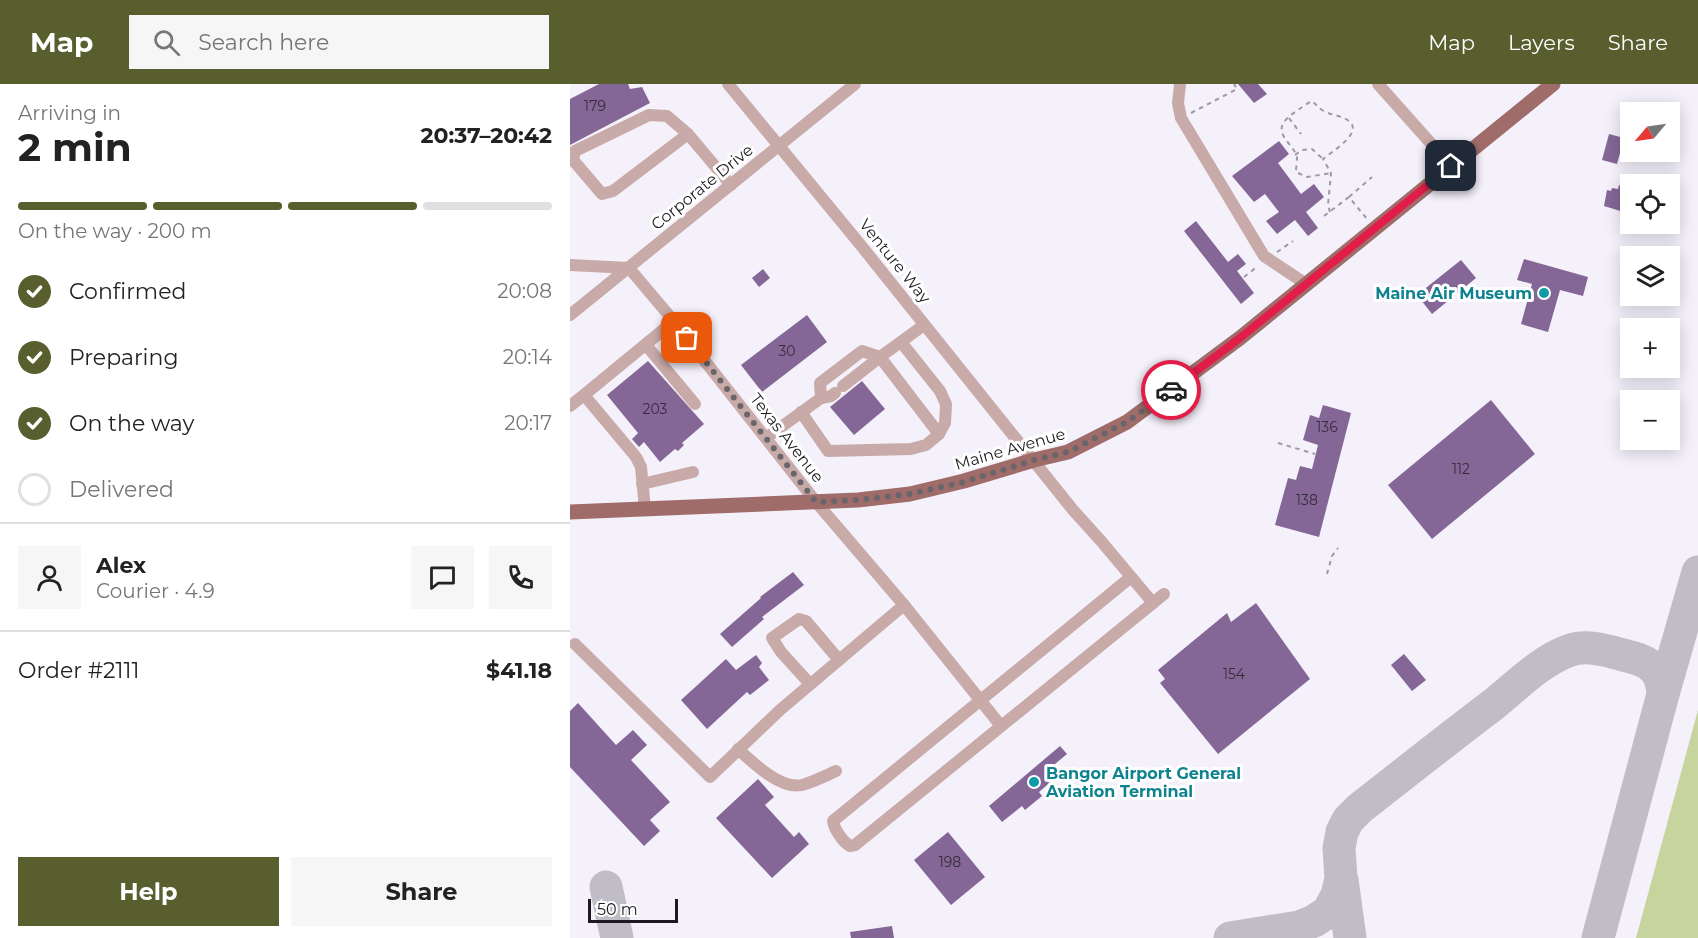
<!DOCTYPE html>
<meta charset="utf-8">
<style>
:root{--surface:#fff;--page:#f6f6f6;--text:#222;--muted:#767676;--line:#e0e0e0;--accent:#585e2d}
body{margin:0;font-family:Montserrat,sans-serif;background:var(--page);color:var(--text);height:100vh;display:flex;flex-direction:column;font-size:22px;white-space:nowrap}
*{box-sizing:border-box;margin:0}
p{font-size:20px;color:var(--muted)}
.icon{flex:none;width:33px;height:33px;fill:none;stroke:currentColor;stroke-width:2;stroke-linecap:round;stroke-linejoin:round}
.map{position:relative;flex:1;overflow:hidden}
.panel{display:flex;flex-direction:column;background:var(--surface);width:570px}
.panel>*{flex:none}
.needle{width:39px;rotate:241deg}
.buttons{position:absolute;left:1050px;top:18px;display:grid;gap:12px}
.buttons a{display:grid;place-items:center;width:60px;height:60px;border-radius:0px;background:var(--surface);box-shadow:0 3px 15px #0003;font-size:30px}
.scale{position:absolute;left:18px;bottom:15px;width:90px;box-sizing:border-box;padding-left:6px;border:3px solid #1c1a1e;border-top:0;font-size:16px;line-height:21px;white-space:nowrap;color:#1c1a1e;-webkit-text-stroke:4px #fff;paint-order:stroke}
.pin{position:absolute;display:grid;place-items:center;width:51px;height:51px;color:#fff;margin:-26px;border-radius:12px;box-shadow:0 3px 9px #0006}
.courier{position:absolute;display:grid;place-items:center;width:60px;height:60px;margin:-30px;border:4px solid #e11d48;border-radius:50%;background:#fff;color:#222;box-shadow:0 2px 8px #0007}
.headline em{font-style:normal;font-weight:700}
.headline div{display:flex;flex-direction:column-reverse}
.headline{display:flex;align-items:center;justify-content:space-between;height:102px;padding:0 18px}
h1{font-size:39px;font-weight:700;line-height:45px}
.bar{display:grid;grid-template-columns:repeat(4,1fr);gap:9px 6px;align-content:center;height:72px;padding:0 18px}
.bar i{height:8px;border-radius:4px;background:var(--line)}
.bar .selected{background:var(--accent)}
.bar p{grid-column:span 4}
.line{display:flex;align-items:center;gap:15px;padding:0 18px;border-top:2px solid var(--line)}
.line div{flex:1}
.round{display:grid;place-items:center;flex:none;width:63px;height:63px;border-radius:0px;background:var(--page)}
ol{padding:0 18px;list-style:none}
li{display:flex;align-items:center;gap:18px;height:66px}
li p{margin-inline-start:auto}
li .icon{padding:6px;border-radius:50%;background:var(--accent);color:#fff;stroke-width:4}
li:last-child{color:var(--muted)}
li i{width:33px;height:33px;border:3px solid var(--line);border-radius:50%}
.button{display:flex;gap:12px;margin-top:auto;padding:12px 18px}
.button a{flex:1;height:69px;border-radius:0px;background:var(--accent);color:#fff;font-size:24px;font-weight:700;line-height:69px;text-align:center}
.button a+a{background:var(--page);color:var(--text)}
header{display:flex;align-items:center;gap:36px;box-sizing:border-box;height:84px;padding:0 30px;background:var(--accent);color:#fff}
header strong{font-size:28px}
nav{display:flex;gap:33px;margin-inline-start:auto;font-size:21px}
.search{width:420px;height:54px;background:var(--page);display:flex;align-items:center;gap:15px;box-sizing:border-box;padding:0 21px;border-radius:0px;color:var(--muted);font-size:22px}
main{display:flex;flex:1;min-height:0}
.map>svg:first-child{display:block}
.green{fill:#c8d49d}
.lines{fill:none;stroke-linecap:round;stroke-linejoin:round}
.taxiway{stroke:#c0bdc6;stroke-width:33}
.building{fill:#846797}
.path{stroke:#9d9aa2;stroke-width:2;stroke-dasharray:4.5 4.5;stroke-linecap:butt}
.minor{stroke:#c8aaa8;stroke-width:12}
.major{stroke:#9f6c69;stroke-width:15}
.done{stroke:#68656b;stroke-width:6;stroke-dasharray:0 10.8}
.route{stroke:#e11d48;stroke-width:8}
.culture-dot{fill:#0f9aa8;stroke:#fff;stroke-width:2}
.labels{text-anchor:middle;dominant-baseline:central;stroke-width:6;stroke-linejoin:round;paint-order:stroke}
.number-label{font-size:14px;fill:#362d3c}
.street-label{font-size:16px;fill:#1c1a1e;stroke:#fff}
.culture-label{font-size:16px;font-weight:bold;fill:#0d838f;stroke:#fff;text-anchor:end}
</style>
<header>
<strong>Map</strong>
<div class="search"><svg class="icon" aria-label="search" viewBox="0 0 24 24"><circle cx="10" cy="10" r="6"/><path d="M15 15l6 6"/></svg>Search here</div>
<nav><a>Map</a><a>Layers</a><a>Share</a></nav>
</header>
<main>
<section class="panel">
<div class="headline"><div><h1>2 min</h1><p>Arriving in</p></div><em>20:37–20:42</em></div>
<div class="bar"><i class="selected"></i><i class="selected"></i><i class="selected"></i><i></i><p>On the way · 200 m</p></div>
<ol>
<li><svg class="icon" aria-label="check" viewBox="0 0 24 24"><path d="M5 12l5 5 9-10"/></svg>Confirmed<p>20:08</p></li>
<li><svg class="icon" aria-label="check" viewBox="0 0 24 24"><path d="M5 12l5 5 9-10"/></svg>Preparing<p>20:14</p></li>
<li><svg class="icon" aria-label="check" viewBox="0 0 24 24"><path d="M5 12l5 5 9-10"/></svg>On the way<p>20:17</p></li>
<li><i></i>Delivered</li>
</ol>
<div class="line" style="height:108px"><a class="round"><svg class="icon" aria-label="person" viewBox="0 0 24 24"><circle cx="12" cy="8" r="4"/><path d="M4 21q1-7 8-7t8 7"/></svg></a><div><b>Alex</b><p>Courier · 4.9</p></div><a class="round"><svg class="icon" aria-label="chat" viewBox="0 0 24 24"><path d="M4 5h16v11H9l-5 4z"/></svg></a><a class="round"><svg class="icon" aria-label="phone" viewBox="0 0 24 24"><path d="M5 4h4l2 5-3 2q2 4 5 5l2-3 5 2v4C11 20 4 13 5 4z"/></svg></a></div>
<div class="line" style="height:78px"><div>Order #2111</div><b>$41.18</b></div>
<div class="button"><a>Help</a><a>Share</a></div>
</section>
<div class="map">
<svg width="1128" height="854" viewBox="0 0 1128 854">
<rect width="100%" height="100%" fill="#f5f1fb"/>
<!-- green -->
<path class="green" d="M 1128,626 L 1128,854 L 1066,854 Z"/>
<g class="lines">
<!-- taxiway -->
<g class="taxiway">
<path d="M 772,796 L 780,854"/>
<path d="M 36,803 L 47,854"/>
<path d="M 660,854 L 729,843 L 744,837 L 758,828 L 767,811 L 771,795 L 769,764 L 772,748 L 778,736 L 790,724 C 835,689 879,654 924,620 C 946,602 971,577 998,567 C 1018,559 1041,568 1061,573 C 1082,578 1092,589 1093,610"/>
<path d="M 1028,854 L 1093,610 L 1128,488"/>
</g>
</g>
<!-- building -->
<g class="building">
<path d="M 29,0 L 58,0 L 60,5 L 72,3 L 80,19 L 0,61 L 0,15 Z"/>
<path d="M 668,0 L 688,0 L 697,10 L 684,19 Z"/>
<path d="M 1039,50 L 1054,54 L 1047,80 L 1032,76 Z"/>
<path d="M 709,57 L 719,70 L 708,79 L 731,110 L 744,100 L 754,113 L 736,128 L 748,144 L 738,152 L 725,136 L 707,150 L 696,137 L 709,128 L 695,110 L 684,118 L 662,92 Z"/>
<path d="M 1049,101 L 1060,104 L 1060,130 L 1034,122 L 1037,106 L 1041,107 L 1042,104 L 1048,105 Z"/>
<path d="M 626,137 L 658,178 L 668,170 L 676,180 L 667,187 L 684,209 L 671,220 L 614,147 Z"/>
<path d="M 954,175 L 1018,193 L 1013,212 L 990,206 L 978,248 L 951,240 L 962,200 L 947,196 Z"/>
<path d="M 891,176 L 906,194 L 862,230 L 847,211 Z"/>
<path d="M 193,185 L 200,194 L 189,203 L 182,194 Z"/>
<path d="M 237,231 L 257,258 L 192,308 L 171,281 Z"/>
<path d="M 78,277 L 134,340 L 112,359 L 114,361 L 108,367 L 105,365 L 90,378 L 74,358 L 69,363 L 62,355 L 68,349 L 37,311 Z"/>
<path d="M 292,297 L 315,325 L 284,351 L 260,323 Z"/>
<path d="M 921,316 L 965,370 L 862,455 L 818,401 Z"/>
<path d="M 753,321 L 781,329 L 749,453 L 705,441 L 718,394 L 726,396 L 730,382 L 742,385 L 748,361 L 733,356 L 740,331 L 749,334 Z"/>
<path d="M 223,488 L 234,501 L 192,533 L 194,535 L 162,563 L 150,550 L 191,514 L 190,513 Z"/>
<path d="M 686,519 L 740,595 L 648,670 L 590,599 L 595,595 L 588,586 L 657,529 L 661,538 Z"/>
<path d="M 834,570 L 856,596 L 842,607 L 821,581 Z"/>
<path d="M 186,571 L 192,579 L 189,583 L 199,596 L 180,611 L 177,608 L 137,645 L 111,616 L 156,575 L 166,586 Z"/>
<path d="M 8,619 L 46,661 L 63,646 L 77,661 L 61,676 L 100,718 L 80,736 L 90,747 L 74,762 L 0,683 L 0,627 Z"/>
<path d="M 490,662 L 497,670 L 485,680 L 492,688 L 469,708 L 472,712 L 455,726 L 452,722 L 432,738 L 419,722 Z"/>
<path d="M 188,695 L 204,713 L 195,721 L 224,753 L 229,748 L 239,760 L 202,794 L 146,734 Z"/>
<path d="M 378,748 L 415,793 L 381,821 L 344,776 Z"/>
<path d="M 322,842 L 324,854 L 281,854 L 280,848 Z"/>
</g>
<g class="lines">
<!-- path -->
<g class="path">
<path d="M 621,29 L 667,5 L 664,0"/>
<path d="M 719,34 L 731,50"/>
<path d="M 725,71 L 732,66 L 742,65 L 753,75"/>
<path d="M 779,113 L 802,93"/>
<path d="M 760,128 L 758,121 L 761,89 L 753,75 C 761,68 794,49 779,37 C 771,31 759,31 752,26 C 747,23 746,19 741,17 C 733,23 720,30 714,38 C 705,51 724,61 727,73 C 727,77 726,84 726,88 L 737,93 L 761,89"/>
<path d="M 754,132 L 779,113 L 797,135"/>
<path d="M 707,168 L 723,157"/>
<path d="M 674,193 L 688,182"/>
<path d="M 708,359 L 745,370"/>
<path d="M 757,490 L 762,472 L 768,464"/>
</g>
<!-- minor -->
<g class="minor">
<path d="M 158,0 L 289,159 L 503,426 L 531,457 L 583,519"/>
<path d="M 610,0 L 608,19 L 611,34 L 694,172 L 736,200"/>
<path d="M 808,0 L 881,82"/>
<path d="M 118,50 L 43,107 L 32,110 L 3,76 L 5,67 L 79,31 L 97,32 L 118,50 L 161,101"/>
<path d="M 0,181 L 59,184 L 97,229 L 246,418 L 334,521 L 431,642"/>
<path d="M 0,231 L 285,0"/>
<path d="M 354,241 L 310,273 L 369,350"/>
<path d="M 76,261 L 125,320"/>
<path d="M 273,302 L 310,273"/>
<path d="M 251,314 L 261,312 L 265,309"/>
<path d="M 0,322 L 14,311"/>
<path d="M 231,328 L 258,367 L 341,365 L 356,361 L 369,350 L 375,339 L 376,320 L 370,307 L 331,258"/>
<path d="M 196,354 L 251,314 L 250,299 L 292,267 L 310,273"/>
<path d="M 72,400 L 123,388"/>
<path d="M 75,425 L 71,383 L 66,373 L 14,311 L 104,237"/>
<path d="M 561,493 L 263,737 C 264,745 273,758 280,762 L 285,761 L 594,510"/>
<path d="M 5,560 L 140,693 L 210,626 L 334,521"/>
<path d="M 240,600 L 211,568 L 202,554 L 229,535 L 236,537 L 269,576"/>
<path d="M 168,665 C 182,678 211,706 232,701 C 243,698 255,692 266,687"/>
</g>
<!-- major -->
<path class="major" d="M 0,428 L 288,416 L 340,410 L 394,397 L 464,376 L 498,368 L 557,338 L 670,254 L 983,0"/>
</g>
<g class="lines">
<!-- done -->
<path class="done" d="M 117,254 L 246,418 L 288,416 L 340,410 L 394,398 L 464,376 L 498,368 L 557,338 L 601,306"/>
<!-- route -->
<path class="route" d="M 601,306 L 670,254 L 881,82"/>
</g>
<!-- markers -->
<g class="culture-dot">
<circle cx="974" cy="209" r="6"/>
<circle cx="464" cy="698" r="6"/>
</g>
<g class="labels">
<!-- number labels -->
<g class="number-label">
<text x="25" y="22">179</text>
<text x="217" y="267">30</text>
<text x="85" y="325">203</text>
<text x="757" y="343">136</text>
<text x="891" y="385">112</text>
<text x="737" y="416">138</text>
<text x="664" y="590">154</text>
<text x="380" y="778">198</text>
</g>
<!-- street labels -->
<g class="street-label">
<text transform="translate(132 103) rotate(-39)">Corporate Drive</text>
<text transform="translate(325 177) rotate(51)">Venture Way</text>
<text transform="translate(217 354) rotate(52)">Texas Avenue</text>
<text transform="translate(440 365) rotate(-16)">Maine Avenue</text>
</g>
<!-- culture labels -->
<g class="culture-label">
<text x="962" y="209">Maine Air Museum</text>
<text x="476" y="689" text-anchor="start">Bangor Airport General<tspan x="476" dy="18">Aviation Terminal</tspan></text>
</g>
</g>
</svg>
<div class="buttons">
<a><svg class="needle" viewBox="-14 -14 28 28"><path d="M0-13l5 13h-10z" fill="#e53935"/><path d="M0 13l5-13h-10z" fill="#767676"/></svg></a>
<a><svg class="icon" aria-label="locate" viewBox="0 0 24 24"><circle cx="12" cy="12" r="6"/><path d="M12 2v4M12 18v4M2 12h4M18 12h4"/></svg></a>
<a><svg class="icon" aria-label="layers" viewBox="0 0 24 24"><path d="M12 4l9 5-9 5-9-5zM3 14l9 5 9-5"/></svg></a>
<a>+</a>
<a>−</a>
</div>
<div class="scale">50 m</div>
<div class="pin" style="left:117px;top:254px;background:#ea580c"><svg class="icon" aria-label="bag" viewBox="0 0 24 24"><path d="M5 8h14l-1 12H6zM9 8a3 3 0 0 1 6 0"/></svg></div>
<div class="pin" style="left:881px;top:82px;background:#1f2937"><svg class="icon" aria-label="home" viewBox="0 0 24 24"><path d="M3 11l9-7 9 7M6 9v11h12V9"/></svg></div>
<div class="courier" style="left:601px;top:306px"><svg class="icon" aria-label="car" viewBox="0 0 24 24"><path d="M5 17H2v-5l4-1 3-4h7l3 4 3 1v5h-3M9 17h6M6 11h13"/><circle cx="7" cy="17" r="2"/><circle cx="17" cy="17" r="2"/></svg></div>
</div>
</main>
